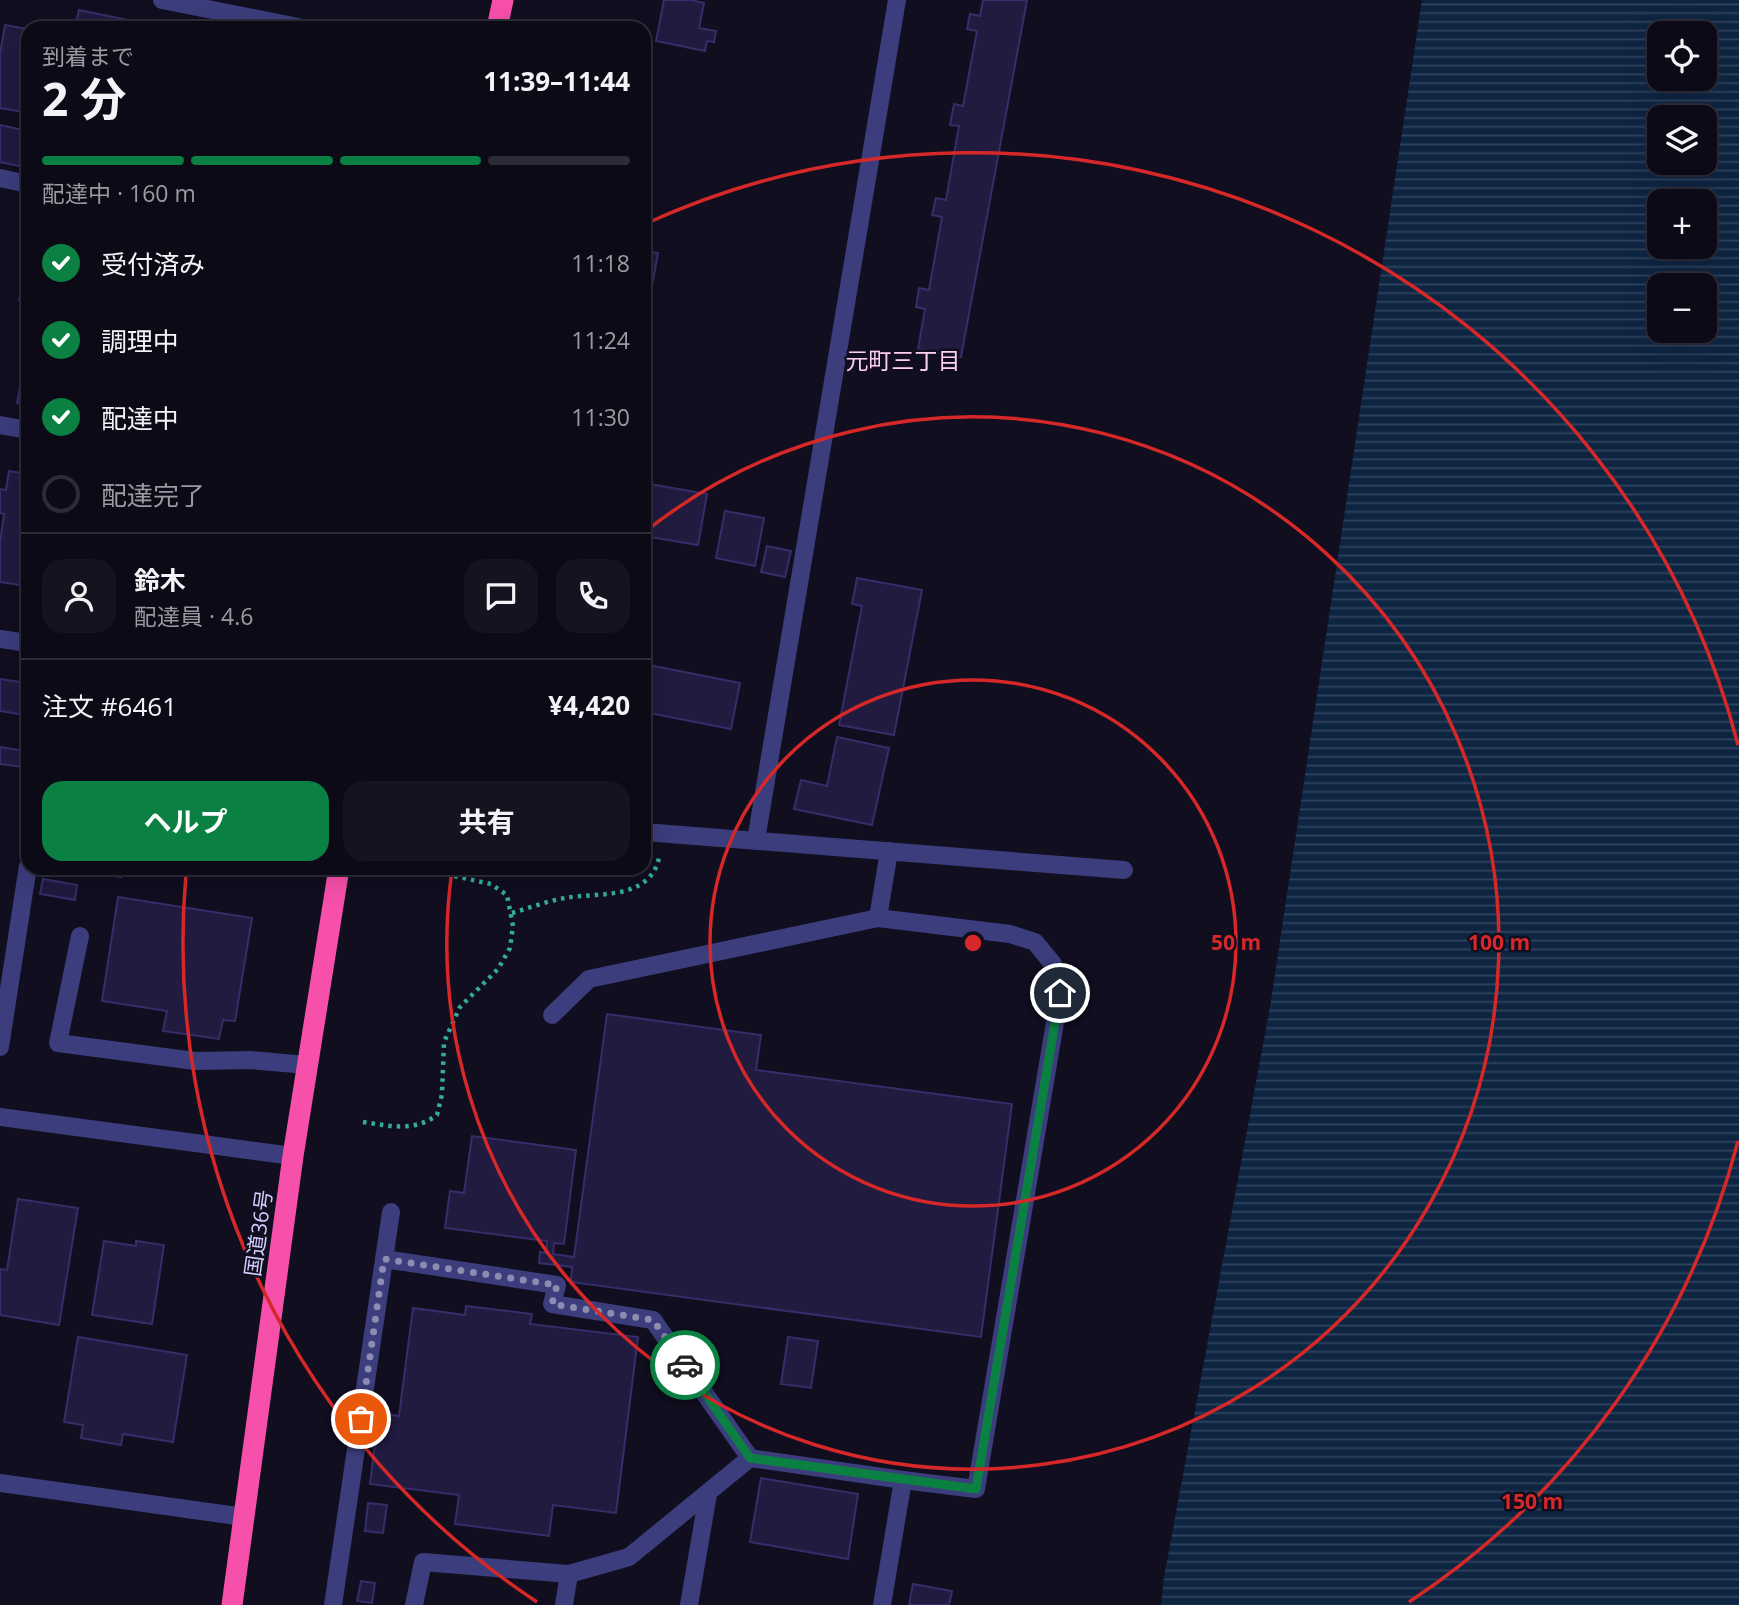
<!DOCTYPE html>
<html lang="ja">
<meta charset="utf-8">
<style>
:root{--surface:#0c0a17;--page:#151320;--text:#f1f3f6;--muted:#9a9aa1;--line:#2c2b36;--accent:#0b8043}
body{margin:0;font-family:"Open Sans","Noto Sans JP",sans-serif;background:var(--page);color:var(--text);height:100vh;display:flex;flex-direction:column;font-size:26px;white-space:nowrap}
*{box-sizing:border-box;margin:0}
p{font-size:23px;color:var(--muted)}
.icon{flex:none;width:38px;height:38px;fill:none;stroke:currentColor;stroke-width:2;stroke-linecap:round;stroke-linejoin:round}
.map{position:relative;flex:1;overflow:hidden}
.drawer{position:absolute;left:21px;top:21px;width:630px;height:854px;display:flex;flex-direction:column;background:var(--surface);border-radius:21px;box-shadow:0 7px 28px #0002,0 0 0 2px var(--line)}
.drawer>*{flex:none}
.tools{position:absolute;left:1647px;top:21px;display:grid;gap:14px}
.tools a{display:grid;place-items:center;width:70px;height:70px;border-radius:14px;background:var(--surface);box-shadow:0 7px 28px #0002,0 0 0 2px var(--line);font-size:35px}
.pin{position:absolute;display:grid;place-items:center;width:60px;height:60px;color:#fff;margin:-30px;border:4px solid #fff;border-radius:50%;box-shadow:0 2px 7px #0007}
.courier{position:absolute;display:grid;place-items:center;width:70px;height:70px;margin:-35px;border:5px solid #0b8043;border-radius:50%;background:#fff;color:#222;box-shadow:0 2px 9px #0007}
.head em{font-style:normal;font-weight:700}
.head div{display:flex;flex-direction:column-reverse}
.head{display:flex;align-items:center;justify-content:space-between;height:119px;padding:0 21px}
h1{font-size:46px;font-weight:700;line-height:52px}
.bar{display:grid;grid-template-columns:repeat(4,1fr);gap:10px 7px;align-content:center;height:84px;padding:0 21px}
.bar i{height:9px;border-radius:5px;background:var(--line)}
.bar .active{background:var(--accent)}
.bar p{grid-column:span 4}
.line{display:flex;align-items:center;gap:18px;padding:0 21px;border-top:2px solid var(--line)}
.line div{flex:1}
.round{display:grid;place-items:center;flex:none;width:74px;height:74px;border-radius:21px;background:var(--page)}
ol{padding:0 21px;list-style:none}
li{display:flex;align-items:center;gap:21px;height:77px}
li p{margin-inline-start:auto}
li .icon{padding:7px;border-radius:50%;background:var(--accent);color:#fff;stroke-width:4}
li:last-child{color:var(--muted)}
li i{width:38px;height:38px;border:4px solid var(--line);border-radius:50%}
.cta{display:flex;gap:14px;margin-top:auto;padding:14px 21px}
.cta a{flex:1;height:80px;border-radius:21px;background:var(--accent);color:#fff;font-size:28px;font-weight:700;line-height:80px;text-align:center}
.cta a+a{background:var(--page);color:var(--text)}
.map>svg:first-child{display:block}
.water{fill:url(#water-rules);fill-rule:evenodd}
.building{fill:#201b3f;stroke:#362e6a;stroke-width:2}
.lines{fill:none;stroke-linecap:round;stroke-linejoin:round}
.path{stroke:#34ab9d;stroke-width:4.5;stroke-dasharray:3.5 5;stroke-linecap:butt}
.minor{stroke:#3b3d7c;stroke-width:18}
.highway{stroke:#f650aa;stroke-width:21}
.done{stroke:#8d8baf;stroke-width:7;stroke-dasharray:0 12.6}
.route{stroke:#0b8043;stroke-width:9}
.ring{fill:none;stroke:#d62828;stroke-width:3.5}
.labels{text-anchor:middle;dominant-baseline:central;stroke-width:5;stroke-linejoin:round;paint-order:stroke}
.street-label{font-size:21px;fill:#d1cefd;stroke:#100e1f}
.neighbourhood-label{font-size:23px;fill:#fdd0ef;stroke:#100e1f}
.centre{fill:#d62828;stroke:#100e1f;stroke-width:3.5}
.ring-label{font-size:21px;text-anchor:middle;font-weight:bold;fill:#d62828;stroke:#100e1f;stroke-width:5;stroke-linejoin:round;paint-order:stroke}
</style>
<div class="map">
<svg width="1739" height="1605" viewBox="0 0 1739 1605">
<defs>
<pattern id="water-rules" width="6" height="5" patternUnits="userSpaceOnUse" patternTransform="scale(1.75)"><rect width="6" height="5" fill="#0e2542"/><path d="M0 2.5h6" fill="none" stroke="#30435e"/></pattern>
</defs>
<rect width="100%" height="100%" fill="#100e1f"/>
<!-- water -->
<path class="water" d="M 1422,0 L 1739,0 L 1739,1605 L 1161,1605 L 1164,1577 L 1270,1007 ZM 1659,33 L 1704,33 L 1704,79 L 1659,79 ZM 1659,117 L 1704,117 L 1704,163 L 1659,163 ZM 1659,201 L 1704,201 L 1704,247 L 1659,247 ZM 1659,285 L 1704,285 L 1704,331 L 1659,331 Z"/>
<!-- building -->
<g class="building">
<path d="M 664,0 L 690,0 L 704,3 L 699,28 L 716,31 L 714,42 L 707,41 L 705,51 L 656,41 Z"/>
<path d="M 983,0 L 1027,0 L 961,357 L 918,349 L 925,309 L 916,307 L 919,288 L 929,290 L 942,217 L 932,215 L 936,198 L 946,200 L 959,126 L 950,125 L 954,104 L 963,106 L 977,31 L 967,29 L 970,14 L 980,16 Z"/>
<path d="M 79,10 L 133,21 L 131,28 L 75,28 Z"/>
<path d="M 5,25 L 28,29 L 28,113 L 0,108 L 0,54 Z"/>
<path d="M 0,125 L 28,131 L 28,168 L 0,162 Z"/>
<path d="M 644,251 L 658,253 L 644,330 Z"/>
<path d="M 25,272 L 28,272 L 28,301 L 19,300 Z"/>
<path d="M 22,377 L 28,378 L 28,405 L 17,403 Z"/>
<path d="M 9,471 L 28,474 L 28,586 L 0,582 L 0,542 L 4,514 L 0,513 L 0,489 L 6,490 Z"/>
<path d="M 644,483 L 707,494 L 698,545 L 644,536 Z"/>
<path d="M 725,511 L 764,518 L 755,566 L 716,558 Z"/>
<path d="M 767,546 L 791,551 L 785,577 L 761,572 Z"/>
<path d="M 857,578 L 922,590 L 894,735 L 839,725 L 862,606 L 852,604 Z"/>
<path d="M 644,664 L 740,683 L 731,729 L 644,712 Z"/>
<path d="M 0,679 L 28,683 L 26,715 L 0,711 Z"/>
<path d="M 837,737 L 889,748 L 872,825 L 794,809 L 801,780 L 827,786 Z"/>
<path d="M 0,747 L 25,751 L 23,767 L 0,764 Z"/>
<path d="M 69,868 L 123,868 L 121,877 Z"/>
<path d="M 43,879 L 77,885 L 75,900 L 40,894 Z"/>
<path d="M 118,897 L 252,918 L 235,1021 L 223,1020 L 219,1039 L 163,1031 L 167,1011 L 102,1001 Z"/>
<path d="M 607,1014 L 761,1035 L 756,1070 L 1012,1104 L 981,1337 L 571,1282 L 572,1267 L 539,1263 L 540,1252 L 546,1253 L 547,1241 L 445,1228 L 450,1191 L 464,1193 L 472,1136 L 576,1150 L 564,1244 L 554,1243 L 553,1254 L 574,1257 Z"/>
<path d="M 18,1199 L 78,1208 L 59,1325 L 0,1315 L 0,1269 L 7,1270 Z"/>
<path d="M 104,1241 L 136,1246 L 136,1241 L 164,1245 L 152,1324 L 92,1315 Z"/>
<path d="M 466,1306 L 532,1314 L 530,1324 L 638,1337 L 616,1513 L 553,1505 L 549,1536 L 455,1524 L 459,1495 L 370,1484 L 379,1413 L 399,1416 L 413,1308 L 465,1315 Z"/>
<path d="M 78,1337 L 187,1355 L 173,1442 L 123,1434 L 121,1445 L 81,1438 L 83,1425 L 64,1422 Z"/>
<path d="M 788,1337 L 818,1341 L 811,1388 L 781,1384 Z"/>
<path d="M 761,1478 L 858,1494 L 848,1559 L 750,1542 Z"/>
<path d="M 368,1503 L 387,1505 L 383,1533 L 365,1531 Z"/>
<path d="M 361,1581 L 375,1583 L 372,1603 L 357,1601 Z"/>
<path d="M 913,1584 L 952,1591 L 949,1605 L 909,1605 Z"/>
</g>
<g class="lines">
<!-- path -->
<g class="path">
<path d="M 512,913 C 529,908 547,901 565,898 C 598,892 649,901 659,858"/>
<path d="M 363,1122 C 390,1126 414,1132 437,1115 L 442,1094 L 444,1042 L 460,1007 L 498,969 L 510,948 L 513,926 L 507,895 L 491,884 L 417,868"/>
</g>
<!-- minor -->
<g class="minor">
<path d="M 162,0 L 303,28"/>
<path d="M 0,178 L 28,184"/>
<path d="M 0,425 L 28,430"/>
<path d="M 0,639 L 28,643"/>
<path d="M 644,832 L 1124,870"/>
<path d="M 756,840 L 897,0"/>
<path d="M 878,918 L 889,851"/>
<path d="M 80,936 L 58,1043 L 195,1061 L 250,1060 L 307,1065"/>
<path d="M 552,1015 L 589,979 L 878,918 L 1010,934 L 1035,942 L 1053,964 L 1060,993 L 976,1489 L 903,1480"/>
<path d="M 0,1047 L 28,866"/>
<path d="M 0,1117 L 293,1156"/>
<path d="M 384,1259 L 557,1285 L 552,1304 L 653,1320 L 750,1458 L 903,1480 L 882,1605"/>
<path d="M 0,1483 L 244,1517"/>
<path d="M 333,1605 L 391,1212"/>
<path d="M 414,1605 L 423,1562 L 569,1574 L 629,1557 L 750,1458"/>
<path d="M 564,1605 L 569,1574"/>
<path d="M 689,1605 L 708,1494"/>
</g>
<!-- highway -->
<g class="highway">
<path d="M 497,28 L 503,0"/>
<path d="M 232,1605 L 293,1156 L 339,868"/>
</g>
</g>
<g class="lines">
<!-- done -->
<path class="done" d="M 361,1419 L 384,1259 L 557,1285 L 552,1304 L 653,1320 L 685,1365"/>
<!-- route -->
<path class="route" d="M 685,1365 L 750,1458 L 976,1489 L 1060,993"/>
</g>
<!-- distance rings -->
<g class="ring">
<circle cx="973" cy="943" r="263"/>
<path d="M646 531A526 526 0 1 1 452 870"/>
<path d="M1738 1141A790 790 0 0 1 1409 1602M537 1602A790 790 0 0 1 186 874M645 224A790 790 0 0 1 1738 745"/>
</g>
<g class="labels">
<!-- street labels -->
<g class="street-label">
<text transform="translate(258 1233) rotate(-82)">国道36号</text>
</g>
<!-- neighbourhood labels -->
<g class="neighbourhood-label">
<text x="903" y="360">元町三丁目</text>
</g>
</g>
<circle cx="973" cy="943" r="10" class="centre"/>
<g class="ring-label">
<text x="1236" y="950">50 m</text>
<text x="1499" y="950">100 m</text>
<text x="1532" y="1509">150 m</text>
</g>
</svg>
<div class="tools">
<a><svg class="icon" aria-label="locate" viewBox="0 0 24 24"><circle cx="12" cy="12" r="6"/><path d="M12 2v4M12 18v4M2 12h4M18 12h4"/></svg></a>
<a><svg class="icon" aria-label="layers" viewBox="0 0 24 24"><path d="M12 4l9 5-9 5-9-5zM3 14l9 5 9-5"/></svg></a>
<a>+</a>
<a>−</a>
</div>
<div class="pin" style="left:361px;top:1419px;background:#ea580c"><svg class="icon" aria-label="bag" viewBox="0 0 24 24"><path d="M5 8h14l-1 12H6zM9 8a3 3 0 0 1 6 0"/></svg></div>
<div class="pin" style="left:1060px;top:993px;background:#1f2937"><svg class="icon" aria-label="home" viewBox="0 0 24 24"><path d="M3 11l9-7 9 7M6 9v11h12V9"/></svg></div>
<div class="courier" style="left:685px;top:1365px"><svg class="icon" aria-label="car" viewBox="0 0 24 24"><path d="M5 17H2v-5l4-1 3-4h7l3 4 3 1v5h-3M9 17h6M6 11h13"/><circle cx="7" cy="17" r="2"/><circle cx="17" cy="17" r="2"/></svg></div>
<section class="drawer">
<div class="head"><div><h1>2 分</h1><p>到着まで</p></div><em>11:39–11:44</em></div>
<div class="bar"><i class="active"></i><i class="active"></i><i class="active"></i><i></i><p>配達中 · 160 m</p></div>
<ol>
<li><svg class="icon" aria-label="check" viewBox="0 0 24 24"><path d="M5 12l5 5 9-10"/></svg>受付済み<p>11:18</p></li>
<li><svg class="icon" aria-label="check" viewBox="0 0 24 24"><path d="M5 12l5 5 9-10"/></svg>調理中<p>11:24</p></li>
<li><svg class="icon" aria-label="check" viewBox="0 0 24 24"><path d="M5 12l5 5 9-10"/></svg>配達中<p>11:30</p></li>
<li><i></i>配達完了</li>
</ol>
<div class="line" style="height:126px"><a class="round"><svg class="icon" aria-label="person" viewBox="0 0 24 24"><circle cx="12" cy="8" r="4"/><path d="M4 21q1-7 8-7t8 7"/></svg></a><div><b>鈴木</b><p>配達員 · 4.6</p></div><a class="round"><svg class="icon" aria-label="chat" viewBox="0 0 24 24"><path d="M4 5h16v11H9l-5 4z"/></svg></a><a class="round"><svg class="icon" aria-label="phone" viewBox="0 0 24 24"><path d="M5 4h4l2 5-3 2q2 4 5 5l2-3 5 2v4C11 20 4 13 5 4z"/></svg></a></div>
<div class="line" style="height:91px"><div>注文 #6461</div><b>¥4,420</b></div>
<div class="cta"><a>ヘルプ</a><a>共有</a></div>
</section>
</div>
